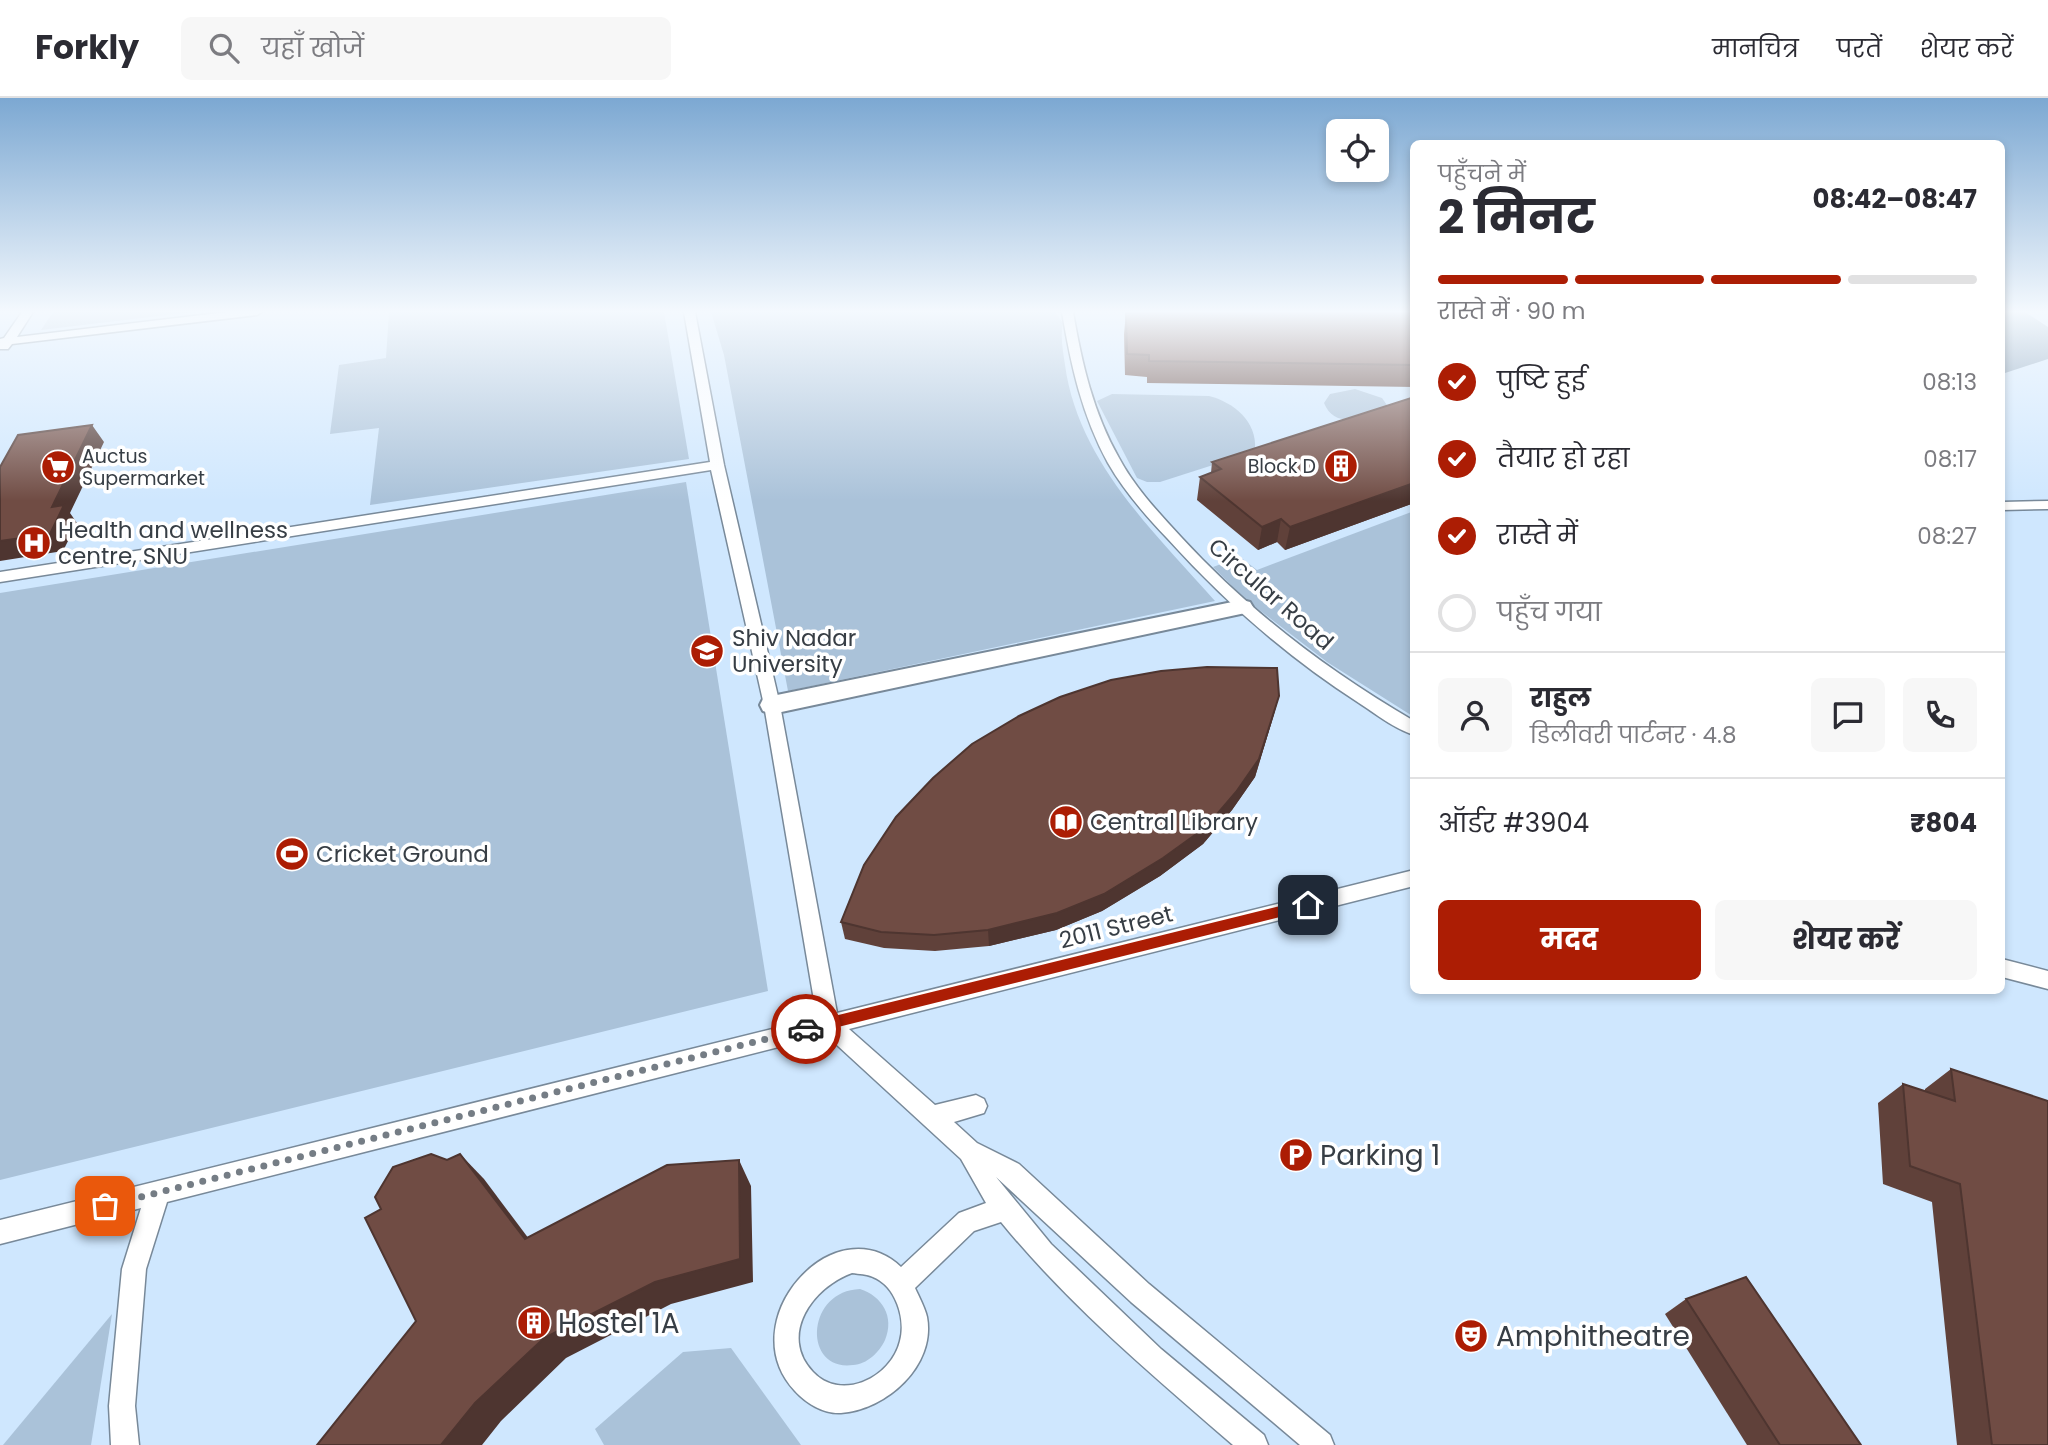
<!DOCTYPE html>
<html lang="hi">
<meta charset="utf-8">
<style>
:root{--surface:#fff;--page:#f7f7f7;--text:#2b2b33;--muted:#7c7c81;--line:#e1e1e2;--accent:#ac1d04}
body{margin:0;font-family:Poppins,"Noto Sans Devanagari",sans-serif;background:var(--page);color:var(--text);height:100vh;display:flex;flex-direction:column;font-size:26px;white-space:nowrap}
*{box-sizing:border-box;margin:0}
p{font-size:23px;color:var(--muted)}
.icon{flex:none;width:38px;height:38px;fill:none;stroke:currentColor;stroke-width:2;stroke-linecap:round;stroke-linejoin:round}
.map{position:relative;flex:1;overflow:hidden}
.details{position:absolute;left:1410px;top:42px;width:595px;height:854px;display:flex;flex-direction:column;background:var(--surface);border-radius:10px;box-shadow:0 4px 10px #0003}
.details>*{flex:none}
.tools{position:absolute;left:1326px;top:21px;display:grid;gap:14px}
.tools a{display:grid;place-items:center;width:63px;height:63px;border-radius:10px;background:var(--surface);box-shadow:0 4px 10px #0003;font-size:35px}
.pin{position:absolute;display:grid;place-items:center;width:60px;height:60px;color:#fff;margin:-30px;border-radius:14px;box-shadow:0 4px 10px #0006}
.courier{position:absolute;display:grid;place-items:center;width:70px;height:70px;margin:-35px;border:5px solid #ac1d04;border-radius:50%;background:#fff;color:#222;box-shadow:0 2px 9px #0007}
.overview em{font-style:normal;font-weight:700}
.overview div{display:flex;flex-direction:column-reverse}
.overview{display:flex;align-items:center;justify-content:space-between;height:119px;padding:0 28px}
h1{font-size:46px;font-weight:700;line-height:52px}
.bar{display:grid;grid-template-columns:repeat(4,1fr);gap:10px 7px;align-content:center;height:84px;padding:0 28px}
.bar i{height:9px;border-radius:5px;background:var(--line)}
.bar .on{background:var(--accent)}
.bar p{grid-column:span 4}
.line{display:flex;align-items:center;gap:18px;padding:0 28px;border-top:2px solid var(--line)}
.line div{flex:1}
.round{display:grid;place-items:center;flex:none;width:74px;height:74px;border-radius:10px;background:var(--page)}
ol{padding:0 28px;list-style:none}
li{display:flex;align-items:center;gap:21px;height:77px}
li p{margin-inline-start:auto}
li .icon{padding:7px;border-radius:50%;background:var(--accent);color:#fff;stroke-width:4}
li:last-child{color:var(--muted)}
li i{width:38px;height:38px;border:4px solid var(--line);border-radius:50%}
.cta{display:flex;gap:14px;margin-top:auto;padding:14px 28px}
.cta a{flex:1;height:80px;border-radius:10px;background:var(--accent);color:#fff;font-size:28px;font-weight:700;line-height:80px;text-align:center}
.cta a+a{background:var(--page);color:var(--text)}
header{display:flex;align-items:center;gap:42px;box-sizing:border-box;height:98px;padding:0 35px;background:var(--surface);border-bottom:2px solid var(--line)}
header strong{font-size:33px}
nav{display:flex;gap:38px;margin-inline-start:auto;font-size:24px}
.search{width:490px;height:63px;background:var(--page);display:flex;align-items:center;gap:18px;box-sizing:border-box;padding:0 24px;border-radius:10px;color:var(--muted);font-size:26px}
.map>svg:first-child{display:block}
.built{fill:#cfe7fe}
.green{fill:#aac2d9}
.water{fill:#7a97b1}
.lines{fill:none;stroke-linecap:round;stroke-linejoin:round}
.service-casing{stroke:#788999;stroke-width:3}
.pedestrian-casing{stroke:#788999;stroke-width:4}
.service{fill:#fff;fill-rule:evenodd}
.pedestrian{fill:#fff;fill-rule:evenodd}
.wall{fill:#60413a}
.shaded-wall{fill:#4e3530}
.building{fill:#704c44;stroke:#4e3530;stroke-width:2}
.route{fill:#ac1d04}
.done{stroke:#757d85;stroke-width:7;stroke-dasharray:0 12.6}
.labels{text-anchor:middle;dominant-baseline:central;stroke-width:7;stroke-linejoin:round;paint-order:stroke}
.far-poi-label{font-size:19px;fill:#373e45;stroke:#fff;text-anchor:start}
.poi-label{font-size:23px;fill:#373e45;stroke:#fff;text-anchor:start}
.street-label{font-size:23px;fill:#373e45;stroke:#fff}
.near-poi-label{font-size:28px;fill:#373e45;stroke:#fff;text-anchor:start}
</style>
<header>
<strong>Forkly</strong>
<div class="search"><svg class="icon" aria-label="search" viewBox="0 0 24 24"><circle cx="10" cy="10" r="6"/><path d="M15 15l6 6"/></svg>यहाँ खोजें</div>
<nav><a>मानचित्र</a><a>परतें</a><a>शेयर करें</a></nav>
</header>
<div class="map">
<svg width="2048" height="1347" viewBox="0 0 2048 1347">
<rect width="100%" height="100%" fill="#e7f2fc"/>
<!-- built -->
<path class="built" d="M 0,214 L 1414,214 L 1414,892 L 2002,892 L 2002,214 L 2048,214 L 2048,1347 L 0,1347 Z"/>
<!-- green -->
<g class="green">
<path d="M 53,214 L 192,214 L 41,232 Z"/>
<path d="M 389,214 L 664,214 L 689,361 L 370,407 L 379,330 L 330,336 L 339,267 L 386,260 Z"/>
<path d="M 711,214 L 1055,214 L 1063,225 C 1060,239 1063,253 1065,267 C 1078,363 1154,434 1215,503 L 788,593 L 724,257 Z"/>
<path d="M 1355,291 L 1382,300 L 1389,310 C 1368,318 1336,334 1324,305 L 1330,296 Z"/>
<path d="M 1112,296 L 1209,298 C 1233,304 1257,323 1255,351 L 1238,359 L 1160,384 L 1147,384 L 1137,380 L 1097,303 Z"/>
<path d="M 686,384 L 768,893 L 0,1082 L 0,495 Z"/>
<path d="M 1414,413 L 1414,619 L 1327,564 L 1245,501 L 1213,469 L 1240,459 L 1257,472 Z"/>
<path d="M 860,1191 C 882,1198 895,1219 885,1242 C 879,1255 867,1266 853,1267 C 803,1274 805,1193 860,1191 Z"/>
<path d="M 112,1216 L 91,1347 L 3,1347 Z"/>
<path d="M 731,1250 L 801,1347 L 604,1347 L 595,1331 L 683,1254 Z"/>
</g>
<!-- water -->
<path class="water" d="M 2002,214 L 2025,214 L 2048,229 L 2048,261 L 2002,276 Z"/>
<g class="lines">
<!-- service casing -->
<g class="service-casing">
<g id="service">
<path d="M 22,214 L 33,214 L 17,239 L 227,214 L 262,214 L 257,217 L 12,246 L 8,251 L 0,251 L 0,241 L 4,240 Z"/>
<path d="M 684,214 L 695,214 L 724,367 L 780,607 L 837,915 L 1414,772 L 1414,788 L 849,931 L 935,1007 L 976,997 L 984,1001 L 987,1008 L 984,1015 L 954,1024 L 977,1045 L 1019,1066 L 1149,1186 L 1330,1337 L 1334,1347 L 1300,1347 L 1131,1204 L 996,1079 L 1051,1146 L 1161,1251 L 1264,1337 L 1268,1347 L 1233,1347 C 1152,1277 1069,1207 1001,1124 L 974,1133 L 915,1190 C 919,1199 925,1210 927,1219 C 936,1268 886,1312 841,1315 C 823,1316 806,1305 795,1293 C 730,1224 834,1106 901,1169 L 959,1115 L 986,1105 L 961,1061 L 826,937 L 167,1104 L 146,1171 L 135,1308 L 139,1347 L 111,1347 L 109,1308 L 122,1171 L 141,1110 L 0,1146 L 0,1122 L 817,920 L 764,607 L 711,372 L 0,484 L 0,474 L 710,364 ZM 852,1175 C 859,1176 867,1176 873,1179 C 896,1188 906,1221 900,1243 C 891,1280 841,1304 813,1274 C 778,1237 813,1189 852,1175 Z"/>
<path d="M 1062,214 L 1073,214 C 1082,266 1093,314 1119,360 C 1135,390 1159,415 1181,439 C 1249,513 1328,573 1414,623 L 1414,637 C 1395,631 1376,616 1359,605 C 1287,559 1224,503 1167,440 C 1145,417 1124,393 1108,365 C 1082,317 1071,268 1062,214 Z"/>
<path d="M 2048,403 L 2048,411 L 2002,412 L 2002,404 Z"/>
<path d="M 2002,861 L 2048,873 L 2048,891 L 2002,879 Z"/>
</g>
</g>
<!-- pedestrian casing -->
<g class="pedestrian-casing">
<path id="pedestrian" d="M 1242,502 L 1250,504 L 1253,509 L 1250,514 L 772,616 L 763,613 L 760,607 L 763,601 L 772,598 Z"/>
</g>
<!-- service -->
<use href="#service" class="service"/>
<!-- pedestrian -->
<use href="#pedestrian" class="pedestrian"/>
</g>
<!-- wall -->
<g class="wall">
<path d="M 1414,214 L 1414,289 L 1147,285 L 1147,279 L 1125,277 L 1124,236 L 1126,215 Z"/>
<path d="M 1414,299 L 1414,405 L 1285,452 L 1277,444 L 1258,452 L 1197,402 L 1200,379 L 1211,375 L 1212,364 Z"/>
<path d="M 1279,598 L 1274,616 L 1255,679 L 1232,712 L 1203,746 L 1160,778 L 1102,813 L 1056,832 L 989,848 L 935,853 L 884,850 L 845,841 L 841,824 Z"/>
<path d="M 1951,971 L 2048,1347 L 1957,1347 L 1932,1104 L 1883,1086 L 1878,1005 L 1903,986 L 1925,993 L 1925,991 Z"/>
<path d="M 1686,1201 L 1861,1347 L 1747,1347 L 1665,1216 Z"/>
</g>
<!-- shaded-wall -->
<g class="shaded-wall">
<path d="M 92,327 L 104,344 L 70,415 L 77,425 L 63,453 L 0,463 L 0,443 L 52,409 Z"/>
<path d="M 1414,385 L 1414,405 L 1285,452 L 1290,429 Z"/>
<path d="M 1281,421 L 1277,444 L 1258,452 L 1262,429 Z"/>
<path d="M 1279,598 L 1274,616 L 1255,679 L 1232,712 L 1203,746 L 1160,778 L 1102,813 L 1056,832 L 989,848 L 988,832 Z"/>
<path d="M 460,1056 L 484,1081 L 547,1165 L 525,1141 Z"/>
<path d="M 739,1062 L 751,1088 L 753,1184 L 671,1206 L 566,1260 L 501,1323 L 482,1347 L 441,1347 L 475,1305 L 544,1240 L 655,1184 Z"/>
</g>
<!-- building -->
<g class="building">
<path d="M 1146,214 L 1414,214 L 1414,267 L 1149,263 L 1149,257 L 1127,256 L 1126,215 Z"/>
<path d="M 1414,299 L 1414,385 L 1290,429 L 1281,421 L 1262,429 L 1200,379 L 1221,371 L 1212,364 Z"/>
<path d="M 92,327 L 52,409 L 64,407 L 50,436 L 0,443 L 0,369 L 18,337 Z"/>
<path d="M 1207,569 L 1277,570 L 1279,598 L 1259,661 L 1236,694 L 1206,729 L 1163,760 L 1104,796 L 1057,815 L 988,832 L 934,837 L 881,834 L 841,824 L 864,767 L 896,719 L 933,680 L 972,646 L 1019,618 L 1060,599 L 1111,582 L 1161,573 Z"/>
<path d="M 1951,971 L 2048,1003 L 2048,1347 L 1992,1347 L 1960,1086 L 1910,1068 L 1903,986 L 1955,1003 Z"/>
<path d="M 431,1056 L 447,1062 L 460,1056 L 525,1141 L 667,1067 L 739,1062 L 740,1161 L 655,1184 L 544,1240 L 475,1305 L 441,1347 L 317,1347 L 416,1223 L 365,1120 L 381,1111 L 375,1099 L 393,1069 Z"/>
<path d="M 1746,1179 L 1861,1347 L 1780,1347 L 1686,1201 Z"/>
</g>
<!-- sky -->
<linearGradient id="sky" x2="0" y2="1"><stop stop-color="#7ca8d2"/><stop offset="0.53" stop-color="#f4f9fe"/><stop offset="1" stop-color="#f4f9fe" stop-opacity="0"/></linearGradient>
<rect width="2048" height="403" fill="url(#sky)"/>
<!-- route -->
<path class="route" d="M 1308,801 L 1314,807 L 1308,812 L 806,937 L 799,931 L 806,925 Z"/>
<g class="lines">
<!-- done -->
<path class="done" d="M 105,1108 L 806,931"/>
</g>
<!-- icons -->
<defs>
<g id="building-disc" transform="scale(1.75)"><circle r="9.5" fill="#ac1d04" stroke="#fff"/><path d="M-4-6H4V6H1V3H-1V6H-4ZM-2.5-4.3h1.7v1.8h-1.7ZM.8-4.3h1.7v1.8H.8ZM-2.5-1h1.7V.8h-1.7ZM.8-1h1.7V.8H.8Z" fill="#fff"/></g>
<g id="supermarket-disc" transform="scale(1.75)"><circle r="9.5" fill="#ac1d04" stroke="#fff"/><path d="M-6-5.5h2.5l.6 2H6L4.5 2H-2.5L-4.4-4H-6ZM-1.5 3.2a1.3 1.3 0 1 0 .1 0ZM3 3.2a1.3 1.3 0 1 0 .1 0Z" fill="#fff"/></g>
<g id="hospital-disc" transform="scale(1.75)"><circle r="9.5" fill="#ac1d04" stroke="#fff"/><path d="M-5-5h3v3.5h4V-5h3V5h-3V1.5h-4V5h-3Z" fill="#fff"/></g>
<g id="university-disc" transform="scale(1.75)"><circle r="9.5" fill="#ac1d04" stroke="#fff"/><path d="M0-5L7-2L0 1L-7-2ZM-4 1L0 2.5L4 1V4Q0 6-4 4Z" fill="#fff"/></g>
<g id="library-disc" transform="scale(1.75)"><circle r="9.5" fill="#ac1d04" stroke="#fff"/><path d="M-6-4Q-3-5.5-.7-3.5V5Q-3 3-6 4ZM6-4Q3-5.5 .7-3.5V5Q3 3 6 4Z" fill="#fff"/></g>
<g id="stadium-disc" transform="scale(1.75)"><circle r="9.5" fill="#ac1d04" stroke="#fff"/><path d="M0-5a6.5 5 0 1 0 0 10a6.5 5 0 1 0 0-10ZM-3.5-1.8h7v3.6h-7Z" fill="#fff"/></g>
<g id="parking-disc" transform="scale(1.75)"><circle r="9.5" fill="#ac1d04" stroke="#fff"/><path d="M-3.5-5.5H1a3.5 3.5 0 0 1 0 7H-1V5.5H-3.5ZM-1-3.4V-.6H.8a1.4 1.4 0 0 0 0-2.8Z" fill="#fff"/></g>
<g id="theatre-disc" transform="scale(1.75)"><circle r="9.5" fill="#ac1d04" stroke="#fff"/><path d="M-5-5.5Q0-4 5-5.5V0Q5 5 0 6Q-5 5-5 0ZM-3.3-2.5H-1v1.5H-3.3ZM1-2.5H3.3v1.5H1ZM-2.8 1Q0 5.5 2.8 1Z" fill="#fff"/></g>
</defs>
<g fill-rule="evenodd">
<use href="#building-disc" x="1341" y="368"/>
<use href="#supermarket-disc" x="58" y="369"/>
<use href="#hospital-disc" x="34" y="445"/>
<use href="#university-disc" x="707" y="553"/>
<use href="#library-disc" x="1066" y="724"/>
<use href="#stadium-disc" x="292" y="756"/>
<use href="#parking-disc" x="1296" y="1057"/>
<use href="#building-disc" x="534" y="1225"/>
<use href="#theatre-disc" x="1471" y="1238"/>
</g>
<g class="labels">
<!-- far-poi labels -->
<g class="far-poi-label">
<text x="82" y="358">Auctus<tspan x="82" dy="22">Supermarket</tspan></text>
<text x="1316" y="368" text-anchor="end">Block D</text>
</g>
<!-- poi labels -->
<g class="poi-label">
<text x="58" y="432">Health and wellness<tspan x="58" dy="26">centre, SNU</tspan></text>
<text x="732" y="540">Shiv Nadar<tspan x="732" dy="26">University</tspan></text>
<text x="1090" y="724">Central Library</text>
<text x="316" y="756">Cricket Ground</text>
</g>
<!-- street labels -->
<g class="street-label">
<text transform="translate(1271 496) rotate(41)">Circular Road</text>
<text transform="translate(1116 829) rotate(-14)">2011 Street</text>
</g>
<!-- near-poi labels -->
<g class="near-poi-label">
<text x="1320" y="1057">Parking 1</text>
<text x="558" y="1225">Hostel 1A</text>
<text x="1496" y="1238">Amphitheatre</text>
</g>
</g>
</svg>
<div class="tools">
<a><svg class="icon" aria-label="locate" viewBox="0 0 24 24"><circle cx="12" cy="12" r="6"/><path d="M12 2v4M12 18v4M2 12h4M18 12h4"/></svg></a>
</div>
<div class="pin" style="left:105px;top:1108px;background:#ea580c"><svg class="icon" aria-label="bag" viewBox="0 0 24 24"><path d="M5 8h14l-1 12H6zM9 8a3 3 0 0 1 6 0"/></svg></div>
<div class="pin" style="left:1308px;top:807px;background:#1f2937"><svg class="icon" aria-label="home" viewBox="0 0 24 24"><path d="M3 11l9-7 9 7M6 9v11h12V9"/></svg></div>
<div class="courier" style="left:806px;top:931px"><svg class="icon" aria-label="car" viewBox="0 0 24 24"><path d="M5 17H2v-5l4-1 3-4h7l3 4 3 1v5h-3M9 17h6M6 11h13"/><circle cx="7" cy="17" r="2"/><circle cx="17" cy="17" r="2"/></svg></div>
<section class="details">
<div class="overview"><div><h1>2 मिनट</h1><p>पहुँचने में</p></div><em>08:42–08:47</em></div>
<div class="bar"><i class="on"></i><i class="on"></i><i class="on"></i><i></i><p>रास्ते में · 90 m</p></div>
<ol>
<li><svg class="icon" aria-label="check" viewBox="0 0 24 24"><path d="M5 12l5 5 9-10"/></svg>पुष्टि हुई<p>08:13</p></li>
<li><svg class="icon" aria-label="check" viewBox="0 0 24 24"><path d="M5 12l5 5 9-10"/></svg>तैयार हो रहा<p>08:17</p></li>
<li><svg class="icon" aria-label="check" viewBox="0 0 24 24"><path d="M5 12l5 5 9-10"/></svg>रास्ते में<p>08:27</p></li>
<li><i></i>पहुँच गया</li>
</ol>
<div class="line" style="height:126px"><a class="round"><svg class="icon" aria-label="person" viewBox="0 0 24 24"><circle cx="12" cy="8" r="4"/><path d="M4 21q1-7 8-7t8 7"/></svg></a><div><b>राहुल</b><p>डिलीवरी पार्टनर · 4.8</p></div><a class="round"><svg class="icon" aria-label="chat" viewBox="0 0 24 24"><path d="M4 5h16v11H9l-5 4z"/></svg></a><a class="round"><svg class="icon" aria-label="phone" viewBox="0 0 24 24"><path d="M5 4h4l2 5-3 2q2 4 5 5l2-3 5 2v4C11 20 4 13 5 4z"/></svg></a></div>
<div class="line" style="height:91px"><div>ऑर्डर #3904</div><b>₹804</b></div>
<div class="cta"><a>मदद</a><a>शेयर करें</a></div>
</section>
</div>
